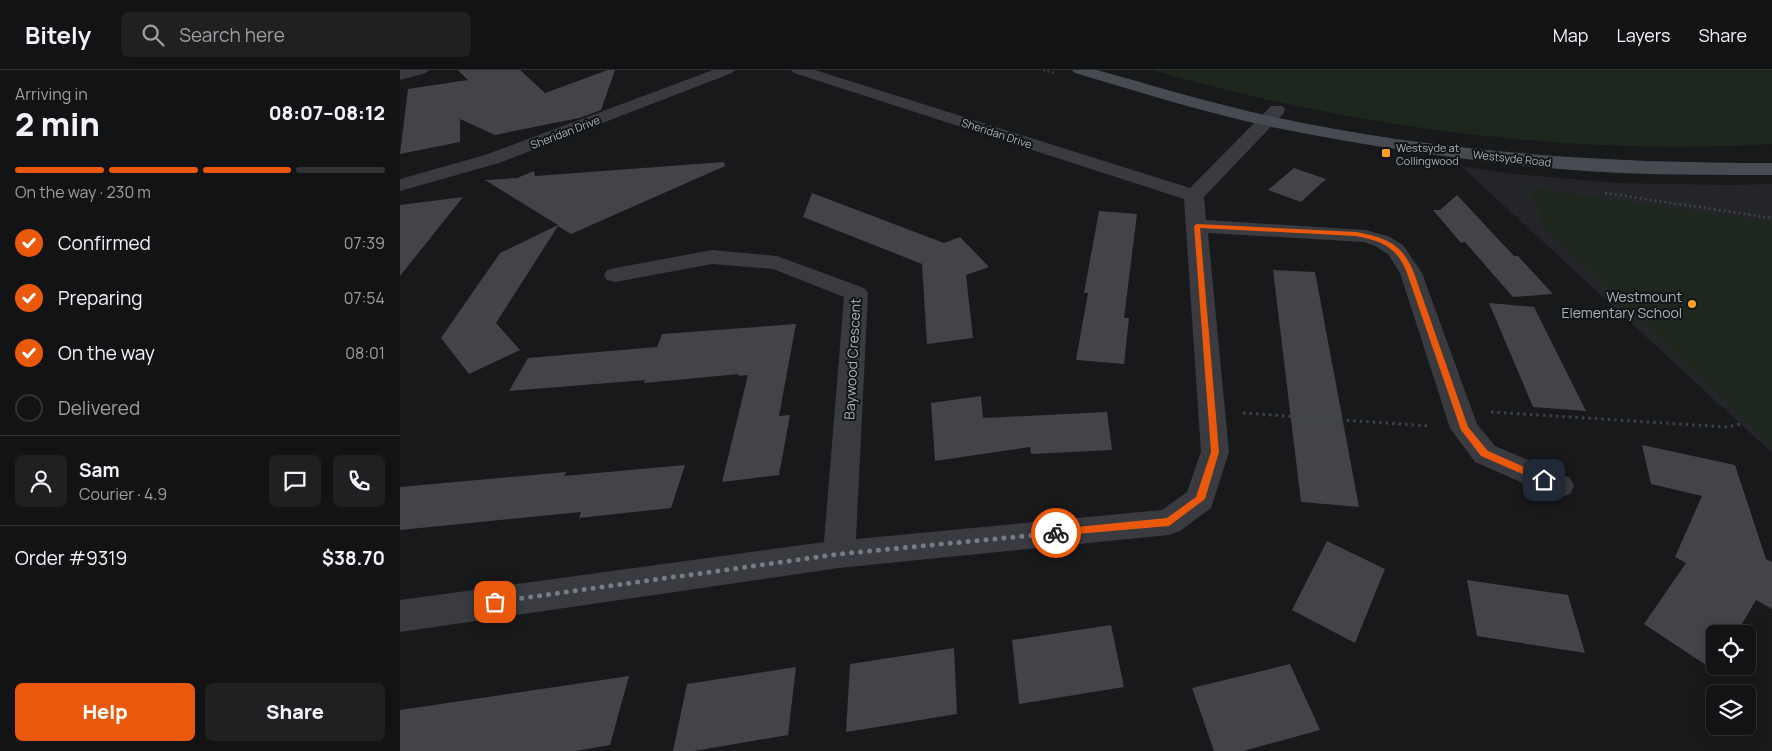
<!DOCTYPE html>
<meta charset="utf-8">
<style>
:root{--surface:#121314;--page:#1f2022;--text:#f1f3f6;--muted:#9c9ea0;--line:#313234;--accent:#ea580c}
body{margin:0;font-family:Manrope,sans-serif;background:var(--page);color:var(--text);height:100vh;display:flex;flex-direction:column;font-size:19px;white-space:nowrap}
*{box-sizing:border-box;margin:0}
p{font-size:16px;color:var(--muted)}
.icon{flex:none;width:28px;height:28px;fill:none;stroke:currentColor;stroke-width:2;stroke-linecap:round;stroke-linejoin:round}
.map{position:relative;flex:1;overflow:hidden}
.details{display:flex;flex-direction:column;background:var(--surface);width:400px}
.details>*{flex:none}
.fabs{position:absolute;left:1306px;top:555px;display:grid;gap:10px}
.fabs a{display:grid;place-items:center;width:50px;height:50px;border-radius:8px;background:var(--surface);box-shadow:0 2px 12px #0003,0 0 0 1px var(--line);font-size:25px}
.pin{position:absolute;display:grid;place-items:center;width:42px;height:42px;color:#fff;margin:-21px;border-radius:10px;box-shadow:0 2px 8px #0006}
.courier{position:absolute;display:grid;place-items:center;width:50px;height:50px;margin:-25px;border:4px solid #ea580c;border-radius:50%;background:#fff;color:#222;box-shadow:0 1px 6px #0007}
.summary em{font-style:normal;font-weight:800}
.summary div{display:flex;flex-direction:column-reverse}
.summary{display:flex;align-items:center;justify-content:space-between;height:85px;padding:0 15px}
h1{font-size:32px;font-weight:800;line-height:38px}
.bar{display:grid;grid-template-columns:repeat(4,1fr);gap:8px 5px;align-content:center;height:60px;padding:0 15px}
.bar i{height:6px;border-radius:4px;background:var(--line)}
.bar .active{background:var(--accent)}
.bar p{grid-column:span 4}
.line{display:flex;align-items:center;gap:12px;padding:0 15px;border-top:1px solid var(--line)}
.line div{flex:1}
.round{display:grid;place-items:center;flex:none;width:52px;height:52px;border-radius:8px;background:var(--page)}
ol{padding:0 15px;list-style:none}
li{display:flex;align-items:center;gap:15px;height:55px}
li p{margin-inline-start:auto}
li .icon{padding:5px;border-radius:50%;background:var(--accent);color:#fff;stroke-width:4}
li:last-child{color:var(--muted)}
li i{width:28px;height:28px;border:2px solid var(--line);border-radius:50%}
.button{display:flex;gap:10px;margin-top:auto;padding:10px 15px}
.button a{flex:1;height:58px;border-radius:8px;background:var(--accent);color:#fff;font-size:20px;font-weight:800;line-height:58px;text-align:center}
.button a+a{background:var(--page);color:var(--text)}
header{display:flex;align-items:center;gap:30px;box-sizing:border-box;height:70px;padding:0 25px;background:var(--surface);border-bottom:1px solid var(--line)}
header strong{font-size:24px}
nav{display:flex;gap:28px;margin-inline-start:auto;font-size:18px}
.search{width:350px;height:45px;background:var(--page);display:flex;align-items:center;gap:12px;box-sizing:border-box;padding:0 18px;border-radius:8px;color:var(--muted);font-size:19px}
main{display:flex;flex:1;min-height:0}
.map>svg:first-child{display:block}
.built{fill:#242528}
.green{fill:#1e271e}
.building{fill:#424448}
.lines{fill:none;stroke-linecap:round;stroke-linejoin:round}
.path-far2{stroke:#3f4347;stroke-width:2;stroke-dasharray:2 2.5;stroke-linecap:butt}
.path-far1{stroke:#3f4347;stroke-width:2.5;stroke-dasharray:2 3;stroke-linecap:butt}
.path{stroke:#3f4347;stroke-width:3;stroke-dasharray:2.5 4;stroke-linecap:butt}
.minor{fill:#393b40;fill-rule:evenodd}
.secondary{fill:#474b51;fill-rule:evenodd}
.route{fill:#ea580c}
.done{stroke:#777c84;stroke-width:5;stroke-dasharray:0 9}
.poi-dot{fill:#ff9c2d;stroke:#131416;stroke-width:2}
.labels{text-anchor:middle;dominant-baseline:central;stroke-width:4;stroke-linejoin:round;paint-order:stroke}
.far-street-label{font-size:11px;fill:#aab2bc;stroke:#131416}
.far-poi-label{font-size:11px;fill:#aab2bc;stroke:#131416;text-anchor:start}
.poi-label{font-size:14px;fill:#aab2bc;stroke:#131416;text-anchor:end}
.street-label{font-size:14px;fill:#aab2bc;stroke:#131416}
</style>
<header>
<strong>Bitely</strong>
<div class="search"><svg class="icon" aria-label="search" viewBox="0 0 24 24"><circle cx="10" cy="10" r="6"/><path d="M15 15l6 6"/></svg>Search here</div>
<nav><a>Map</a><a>Layers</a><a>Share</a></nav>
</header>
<main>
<section class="details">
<div class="summary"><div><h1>2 min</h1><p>Arriving in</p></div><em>08:07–08:12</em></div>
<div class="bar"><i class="active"></i><i class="active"></i><i class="active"></i><i></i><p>On the way · 230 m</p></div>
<ol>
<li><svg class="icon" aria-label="check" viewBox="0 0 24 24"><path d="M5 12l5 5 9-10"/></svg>Confirmed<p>07:39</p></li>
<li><svg class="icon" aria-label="check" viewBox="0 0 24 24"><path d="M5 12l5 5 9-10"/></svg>Preparing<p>07:54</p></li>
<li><svg class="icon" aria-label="check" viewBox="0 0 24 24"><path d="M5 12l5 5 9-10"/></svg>On the way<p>08:01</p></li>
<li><i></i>Delivered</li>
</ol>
<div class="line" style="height:90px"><a class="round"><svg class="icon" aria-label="person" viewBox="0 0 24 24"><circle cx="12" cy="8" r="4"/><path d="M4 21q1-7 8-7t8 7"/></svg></a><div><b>Sam</b><p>Courier · 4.9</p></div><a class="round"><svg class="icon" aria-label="chat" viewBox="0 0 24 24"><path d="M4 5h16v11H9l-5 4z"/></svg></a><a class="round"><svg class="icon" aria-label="phone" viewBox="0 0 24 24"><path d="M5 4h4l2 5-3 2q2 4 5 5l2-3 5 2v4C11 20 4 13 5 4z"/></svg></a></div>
<div class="line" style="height:65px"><div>Order #9319</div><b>$38.70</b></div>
<div class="button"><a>Help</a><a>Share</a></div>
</section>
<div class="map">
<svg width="1372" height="681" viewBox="0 0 1372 681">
<rect width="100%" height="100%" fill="#18191b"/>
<!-- built -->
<path class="built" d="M 1061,96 L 1105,103 L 1217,113 L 1329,115 L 1372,114 L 1372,383 Z"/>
<!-- green -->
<g class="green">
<path d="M 752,0 L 1372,0 L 1372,74 C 1164,86 952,57 752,0 Z"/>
<path d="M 1130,118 L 1372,152 L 1372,377 L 1144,157 Z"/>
</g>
<!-- building -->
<g class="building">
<path d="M 58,0 L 120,0 L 145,23 L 208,0 L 215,0 L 201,40 L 179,48 L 95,65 L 60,49 L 60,72 L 0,84 L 8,19 L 68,10 Z"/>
<path d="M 324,92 L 325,96 L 171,164 L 158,156 L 96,253 L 120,280 L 69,304 L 41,268 L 100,183 L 158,155 L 85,110 L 117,108 L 134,101 L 135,106 Z"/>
<path d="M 894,98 L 926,109 L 901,132 L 868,120 Z"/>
<path d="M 412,123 L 544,173 L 560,167 L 589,197 L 566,205 L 573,268 L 527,274 L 522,194 L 403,147 Z"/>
<path d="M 1057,125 L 1114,186 L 1118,186 L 1153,224 L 1113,227 L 1065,172 L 1061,173 L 1033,140 L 1040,140 Z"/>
<path d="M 63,127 L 0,206 L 0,135 Z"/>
<path d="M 699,141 L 737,144 L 724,248 L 729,248 L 724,294 L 676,290 L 688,223 L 684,223 Z"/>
<path d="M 873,200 L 915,202 L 959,437 L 901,432 Z"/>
<path d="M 1089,233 L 1134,237 L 1186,341 L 1133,337 Z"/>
<path d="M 396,254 L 379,346 L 390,345 L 379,405 L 322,412 L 348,305 L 338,306 L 339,304 L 244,313 L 245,310 L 109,321 L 128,288 L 257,277 L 262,264 Z"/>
<path d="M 581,326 L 583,348 L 707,342 L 712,380 L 631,384 L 630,377 L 535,391 L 531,333 Z"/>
<path d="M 1242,375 L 1335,395 L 1366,489 L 1372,492 L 1372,539 L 1356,530 L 1336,564 L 1315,564 L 1315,596 L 1317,596 L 1315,601 L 1244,554 L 1286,493 L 1275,487 L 1302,426 L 1251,414 Z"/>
<path d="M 285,395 L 271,438 L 179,448 L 181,442 L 0,460 L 0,417 L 166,402 L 164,406 Z"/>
<path d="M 927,471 L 985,499 L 955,573 L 892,540 Z"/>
<path d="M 1067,510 L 1168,525 L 1185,583 L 1077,566 Z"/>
<path d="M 711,555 L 724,617 L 619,634 L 612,570 Z"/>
<path d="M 554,578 L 557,644 L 446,662 L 450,594 Z"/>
<path d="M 890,594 L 920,660 L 843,681 L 814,681 L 792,618 Z"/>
<path d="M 396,597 L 388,665 L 294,681 L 273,681 L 287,614 Z"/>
<path d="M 229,606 L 210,675 L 175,681 L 0,681 L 0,640 Z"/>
</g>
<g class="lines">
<!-- path-far2 -->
<path class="path-far2" d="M 643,0 L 654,3"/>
<!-- path-far1 -->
<path class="path-far1" d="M 1205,123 L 1372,148"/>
<!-- path -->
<g class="path">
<path d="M 1091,342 L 1327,357 L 1341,354"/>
<path d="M 843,343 L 1029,356"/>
</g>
<!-- minor -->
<g class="minor">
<path d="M 0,0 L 29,0 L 26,3 L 0,10 Z"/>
<path d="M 313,0 L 335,0 L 332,3 L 99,93 L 0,121 L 0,109 L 85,85 Z"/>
<path d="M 391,0 L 415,0 L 790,118 L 871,36 L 883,36 L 885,40 L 883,44 L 804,127 L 806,150 L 966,160 L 990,167 L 1003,175 L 1022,203 L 1077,354 L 1095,376 L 1170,408 L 1174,416 L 1170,424 L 1159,428 L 1148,424 L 1075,392 L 1050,358 L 1000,203 L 988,184 L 975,176 L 964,172 L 808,163 L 829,382 L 811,438 L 780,461 L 769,465 L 439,498 L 0,562 L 0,530 L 424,472 L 444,227 L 373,199 L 312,194 L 215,212 L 207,210 L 204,205 L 207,200 L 215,198 L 312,180 L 377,186 L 464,218 L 468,223 L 456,469 L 762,440 L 787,422 L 801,382 L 784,129 L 394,3 Z"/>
</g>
<!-- secondary -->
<path class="secondary" d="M 672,0 L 697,0 C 754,16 811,33 869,46 C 1035,82 1202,93 1372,93 L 1372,105 C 1322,105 1271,105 1221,103 C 1103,97 987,80 872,57 C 805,43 740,22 675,3 Z"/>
</g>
<!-- route -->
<path class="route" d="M 797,154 L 956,162 C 986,168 1002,173 1014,203 L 1068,357 L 1088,381 L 1147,407 L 1147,412 L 1141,412 L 1081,386 L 1061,360 L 1007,203 C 997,177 982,171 956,166 L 800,158 L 819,382 L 805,429 L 769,456 L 653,466 L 653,460 L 656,459 L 767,448 L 796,427 L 811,382 L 794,156 Z"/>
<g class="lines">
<!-- done -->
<path class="done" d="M 95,532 L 439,484 L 656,463"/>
</g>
<!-- markers -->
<g class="poi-dot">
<rect x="981" y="78" width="10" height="10" rx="2.5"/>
<circle cx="1292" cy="234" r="5"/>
</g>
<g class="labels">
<!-- far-street labels -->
<g class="far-street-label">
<text transform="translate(165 62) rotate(-21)">Sheridan Drive</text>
<text transform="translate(597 63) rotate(18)">Sheridan Drive</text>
<text transform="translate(1112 88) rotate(6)">Westsyde Road</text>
</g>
<!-- far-poi labels -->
<g class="far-poi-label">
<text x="996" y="77">Westsyde at<tspan x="996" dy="13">Collingwood</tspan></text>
</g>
<!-- poi labels -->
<g class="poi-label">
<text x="1282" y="226">Westmount<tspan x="1282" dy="16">Elementary School</tspan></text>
</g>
<!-- street labels -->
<g class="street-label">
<text transform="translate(452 289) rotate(-87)">Baywood Crescent</text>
</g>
</g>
</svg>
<div class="fabs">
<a><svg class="icon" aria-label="locate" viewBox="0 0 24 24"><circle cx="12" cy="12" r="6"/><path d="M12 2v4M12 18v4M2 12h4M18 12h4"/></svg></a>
<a><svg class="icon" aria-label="layers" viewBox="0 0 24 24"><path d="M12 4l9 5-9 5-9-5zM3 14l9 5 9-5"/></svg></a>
</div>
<div class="pin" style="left:95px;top:532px;background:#ea580c"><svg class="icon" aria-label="bag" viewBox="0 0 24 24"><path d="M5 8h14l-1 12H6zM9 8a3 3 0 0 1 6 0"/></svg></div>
<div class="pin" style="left:1144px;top:410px;background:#1f2937"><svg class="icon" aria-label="home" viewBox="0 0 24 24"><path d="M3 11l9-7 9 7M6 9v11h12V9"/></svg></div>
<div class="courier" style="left:656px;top:463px"><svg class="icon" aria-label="bike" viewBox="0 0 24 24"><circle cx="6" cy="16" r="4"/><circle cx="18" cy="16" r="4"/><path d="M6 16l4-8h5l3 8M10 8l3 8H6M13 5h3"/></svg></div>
</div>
</main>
